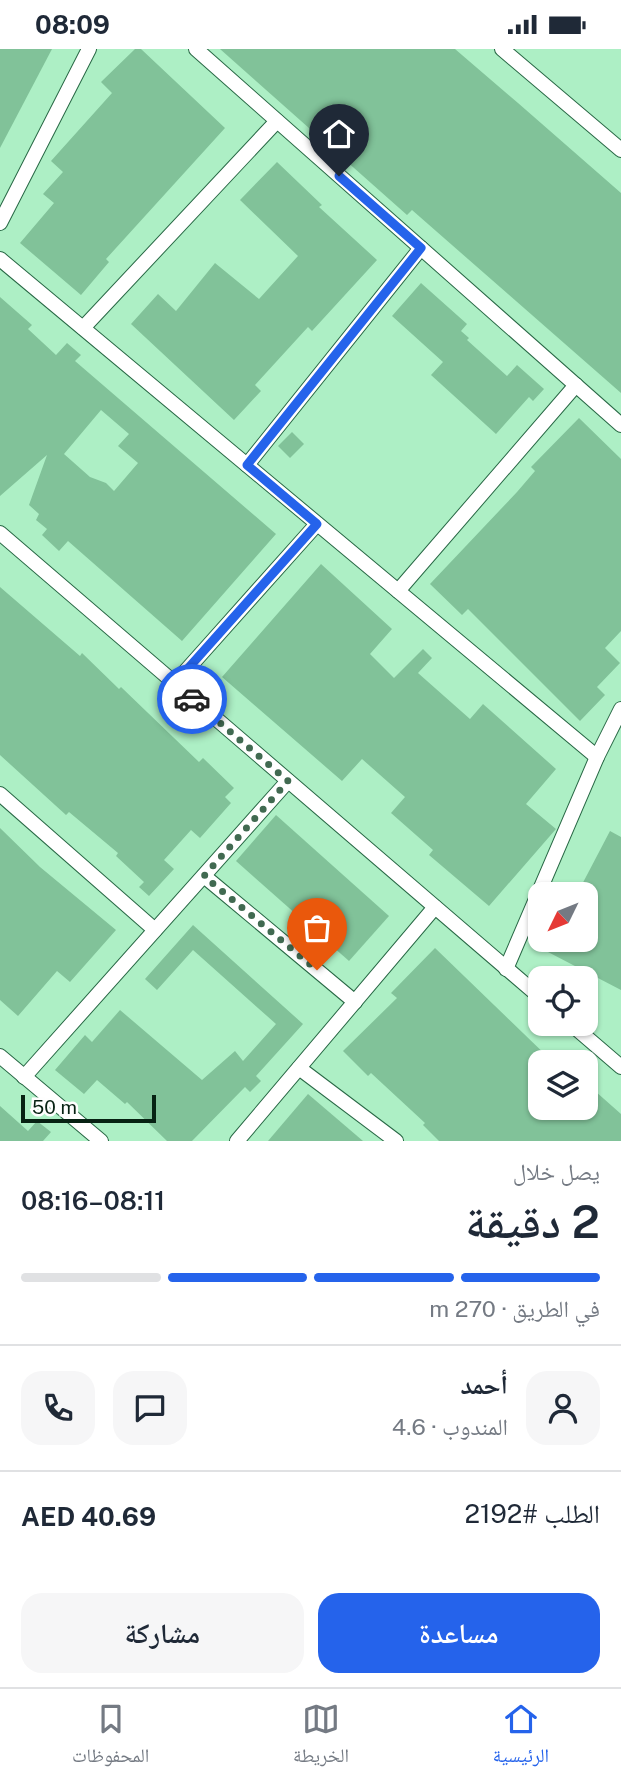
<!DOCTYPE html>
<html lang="ar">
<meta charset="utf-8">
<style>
:root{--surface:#fff;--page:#f6f6f7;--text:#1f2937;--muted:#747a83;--line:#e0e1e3;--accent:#2563eb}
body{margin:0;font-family:"Public Sans","Noto Naskh Arabic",sans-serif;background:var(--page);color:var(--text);direction:rtl;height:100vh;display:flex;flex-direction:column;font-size:26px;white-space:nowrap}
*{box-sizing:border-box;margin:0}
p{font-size:23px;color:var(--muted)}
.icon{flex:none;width:38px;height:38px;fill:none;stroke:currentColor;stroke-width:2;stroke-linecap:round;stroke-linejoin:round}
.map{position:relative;height:1092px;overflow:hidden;direction:ltr}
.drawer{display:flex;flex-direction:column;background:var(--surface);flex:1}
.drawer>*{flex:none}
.needle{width:46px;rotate:227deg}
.fabs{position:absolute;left:528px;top:833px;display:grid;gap:14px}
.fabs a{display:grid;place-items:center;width:70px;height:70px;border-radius:14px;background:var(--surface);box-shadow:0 2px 5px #0004;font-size:35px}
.scale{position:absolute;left:21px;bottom:18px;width:135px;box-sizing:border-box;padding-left:7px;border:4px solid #072213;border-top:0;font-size:19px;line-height:24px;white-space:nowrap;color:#072213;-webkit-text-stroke:5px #fefefe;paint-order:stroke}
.pin{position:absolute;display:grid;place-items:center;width:60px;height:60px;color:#fff;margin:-72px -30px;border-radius:50% 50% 50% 0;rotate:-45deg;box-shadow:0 0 7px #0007}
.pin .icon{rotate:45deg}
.courier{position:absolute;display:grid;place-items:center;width:70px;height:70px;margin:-35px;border:5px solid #2563eb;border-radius:50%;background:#fff;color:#222;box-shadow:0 2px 9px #0007}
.head em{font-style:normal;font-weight:600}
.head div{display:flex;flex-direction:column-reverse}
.head{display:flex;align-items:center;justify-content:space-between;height:119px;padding:0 21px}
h1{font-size:46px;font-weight:600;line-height:52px}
.bar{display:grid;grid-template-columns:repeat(4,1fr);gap:10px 7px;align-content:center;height:84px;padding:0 21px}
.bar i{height:9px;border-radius:5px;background:var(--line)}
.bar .active{background:var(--accent)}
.bar p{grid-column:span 4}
.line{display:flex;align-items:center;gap:18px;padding:0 21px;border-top:2px solid var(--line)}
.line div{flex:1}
.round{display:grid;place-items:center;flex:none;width:74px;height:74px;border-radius:21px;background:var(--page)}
.button{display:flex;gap:14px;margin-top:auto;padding:14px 21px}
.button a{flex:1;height:80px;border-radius:21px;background:var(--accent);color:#fff;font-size:28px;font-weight:600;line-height:80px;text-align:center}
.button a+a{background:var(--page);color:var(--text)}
.status{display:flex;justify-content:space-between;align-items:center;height:49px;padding:0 35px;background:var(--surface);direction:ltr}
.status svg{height:19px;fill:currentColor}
.tabs{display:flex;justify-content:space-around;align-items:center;height:98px;border-top:2px solid var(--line);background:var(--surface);font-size:19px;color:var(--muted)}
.tabs a{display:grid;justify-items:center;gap:4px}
.tabs .active{color:var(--accent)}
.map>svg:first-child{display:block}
.building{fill:#81c299;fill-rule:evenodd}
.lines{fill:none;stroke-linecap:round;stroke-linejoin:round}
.street-casing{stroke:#286845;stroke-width:16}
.street{stroke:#fff;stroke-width:14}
.done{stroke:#416a51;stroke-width:7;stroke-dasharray:0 12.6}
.route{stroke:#2563eb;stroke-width:9}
</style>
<div class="status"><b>08:09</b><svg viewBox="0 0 49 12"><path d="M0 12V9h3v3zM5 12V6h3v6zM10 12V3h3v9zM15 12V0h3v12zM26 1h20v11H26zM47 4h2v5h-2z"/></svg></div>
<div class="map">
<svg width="621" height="1092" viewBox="0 0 621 1092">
<rect width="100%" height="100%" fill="#adefc5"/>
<!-- building -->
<g class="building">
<path d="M 0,0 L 52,0 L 0,99 Z"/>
<path d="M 135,0 L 141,0 L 225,79 L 106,210 L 109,213 L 81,246 L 20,194 L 54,154 L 43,145 L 63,123 L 51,112 L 112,44 L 101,33 Z"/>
<path d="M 220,0 L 455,0 L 518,54 L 621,144 L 621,344 L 412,161 L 407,166 Z"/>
<path d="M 277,113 L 322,156 L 319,158 L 377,211 L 312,282 L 308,278 L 255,336 L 261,342 L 234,371 L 131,275 L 158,245 L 176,262 L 215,214 L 259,250 L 298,207 L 240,151 Z"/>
<path d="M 421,234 L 467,275 L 461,282 L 469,289 L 467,291 L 507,327 L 517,316 L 544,340 L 533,352 L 529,348 L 496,385 L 431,326 L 443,313 L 392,267 Z"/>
<path d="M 0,248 L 32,276 L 28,280 L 56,306 L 67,294 L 81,306 L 75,312 L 276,485 L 182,592 L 68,492 L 59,502 L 42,486 L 47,480 L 36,471 L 39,465 L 29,456 L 47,406 L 0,447 ZM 101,361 L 129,385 L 118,397 L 138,414 L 114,442 L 106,434 L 90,428 L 64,405 Z"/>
<path d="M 579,369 L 621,410 L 621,582 L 605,599 L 620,614 L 597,638 L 605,646 L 580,672 L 468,560 L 462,566 L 430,535 L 517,443 L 535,422 L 531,418 Z"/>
<path d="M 292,383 L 304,395 L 290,409 L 278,397 Z"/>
<path d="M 321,515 L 392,580 L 370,605 L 394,629 L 423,600 L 432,609 L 418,624 L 470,670 L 483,655 L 556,720 L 526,755 L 556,780 L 489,857 L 429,806 L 433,801 L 391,764 L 405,748 L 362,710 L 342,732 L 222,628 Z"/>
<path d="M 0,538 L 80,607 L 82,604 L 119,640 L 121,638 L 199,713 L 203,709 L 234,739 L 225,748 L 231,754 L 200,789 L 191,781 L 164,811 L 174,820 L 149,847 L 139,838 L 144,833 L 116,807 L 118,804 L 69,763 L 66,766 L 0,706 Z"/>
<path d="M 276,766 L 389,867 L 349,912 L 236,812 Z"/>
<path d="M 0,779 L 40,818 L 116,881 L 70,933 L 57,922 L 18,967 L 0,951 Z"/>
<path d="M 610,782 L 621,788 L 621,941 L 548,903 L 554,891 L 586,891 L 586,845 L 577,845 Z"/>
<path d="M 193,876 L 303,975 L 256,1027 L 261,1032 L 250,1043 L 245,1038 L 192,1092 L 167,1092 L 127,1053 L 125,1055 L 97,1031 L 84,1045 L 55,1021 L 85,986 L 92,993 L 120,961 L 202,1031 L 235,1002 L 243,1012 L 276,975 L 193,901 L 157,941 L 145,930 Z"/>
<path d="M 435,899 L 553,1013 L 541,1013 L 541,1059 L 586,1059 L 586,1034 L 621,1065 L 621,1092 L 439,1092 L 423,1076 L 425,1074 L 371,1024 L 368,1027 L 343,1002 L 397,949 L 391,944 Z"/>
<path d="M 308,1045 L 363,1092 L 268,1092 Z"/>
<path d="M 0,1057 L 28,1082 L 37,1072 L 51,1083 L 43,1092 L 0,1092 Z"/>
</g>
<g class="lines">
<!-- street casing -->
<g class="street-casing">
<g id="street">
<path d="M 196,0 L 621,376"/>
<path d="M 502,0 L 621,101"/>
<path d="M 0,174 L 89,0"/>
<path d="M 0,210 L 597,708"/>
<path d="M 83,279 L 277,72"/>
<path d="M 247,416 L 421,199"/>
<path d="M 0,484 L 541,949"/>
<path d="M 398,542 L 576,336"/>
<path d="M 175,634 L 317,475"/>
<path d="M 0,745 L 155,881"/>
<path d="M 204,827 L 355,953"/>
<path d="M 506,920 L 597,708 L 621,660"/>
<path d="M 571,975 L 621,1018"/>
<path d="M 0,1007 L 101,1092"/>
<path d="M 299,1019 L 396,1092"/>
<path d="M 24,1028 L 288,732"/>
<path d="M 237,1092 L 435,858"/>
</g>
</g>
<!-- street -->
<use href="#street" class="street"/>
</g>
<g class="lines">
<!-- done -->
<path class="done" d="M 192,650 L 288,732 L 204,827 L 317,921"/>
<!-- route -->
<path class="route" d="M 192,650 L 175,634 L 317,475 L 247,416 L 421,199 L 339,127"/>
</g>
</svg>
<div class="fabs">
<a><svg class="needle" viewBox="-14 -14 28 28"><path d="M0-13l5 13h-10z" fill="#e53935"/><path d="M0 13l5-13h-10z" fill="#747a83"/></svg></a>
<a><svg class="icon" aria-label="locate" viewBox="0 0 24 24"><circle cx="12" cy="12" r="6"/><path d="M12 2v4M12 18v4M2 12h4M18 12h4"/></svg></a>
<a><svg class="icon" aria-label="layers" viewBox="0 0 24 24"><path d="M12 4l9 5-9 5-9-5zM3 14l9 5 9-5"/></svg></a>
</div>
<div class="scale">50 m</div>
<div class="pin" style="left:317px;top:921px;background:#ea580c"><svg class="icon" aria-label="bag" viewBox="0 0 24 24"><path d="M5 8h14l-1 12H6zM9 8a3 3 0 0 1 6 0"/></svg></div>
<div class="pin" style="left:339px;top:127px;background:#1f2937"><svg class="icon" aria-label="home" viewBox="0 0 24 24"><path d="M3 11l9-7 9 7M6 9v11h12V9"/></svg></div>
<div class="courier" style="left:192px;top:650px"><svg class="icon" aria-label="car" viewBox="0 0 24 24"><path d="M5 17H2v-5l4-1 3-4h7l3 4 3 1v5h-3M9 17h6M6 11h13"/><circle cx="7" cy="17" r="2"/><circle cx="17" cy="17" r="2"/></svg></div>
</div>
<section class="drawer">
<div class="head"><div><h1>2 دقيقة</h1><p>يصل خلال</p></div><em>08:11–08:16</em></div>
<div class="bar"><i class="active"></i><i class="active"></i><i class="active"></i><i></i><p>في الطريق · 270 m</p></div>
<div class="line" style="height:126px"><a class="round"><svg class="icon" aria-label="person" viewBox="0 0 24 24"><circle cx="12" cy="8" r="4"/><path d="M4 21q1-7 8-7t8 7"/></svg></a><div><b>أحمد</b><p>المندوب · 4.6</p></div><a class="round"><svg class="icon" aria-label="chat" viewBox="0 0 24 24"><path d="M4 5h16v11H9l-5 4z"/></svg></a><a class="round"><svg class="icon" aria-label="phone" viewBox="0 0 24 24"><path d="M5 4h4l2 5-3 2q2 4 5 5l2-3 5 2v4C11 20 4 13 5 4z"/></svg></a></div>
<div class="line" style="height:91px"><div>الطلب #2192</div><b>AED 40.69</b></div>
<div class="button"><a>مساعدة</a><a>مشاركة</a></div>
</section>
<nav class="tabs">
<a class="active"><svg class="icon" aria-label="home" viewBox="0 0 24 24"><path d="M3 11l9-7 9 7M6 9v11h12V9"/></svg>الرئيسية</a>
<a><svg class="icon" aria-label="map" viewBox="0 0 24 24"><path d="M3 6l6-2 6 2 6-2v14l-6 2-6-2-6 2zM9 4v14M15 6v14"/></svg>الخريطة</a>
<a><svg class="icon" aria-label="saved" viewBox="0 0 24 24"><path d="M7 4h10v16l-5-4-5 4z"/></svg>المحفوظات</a>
</nav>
